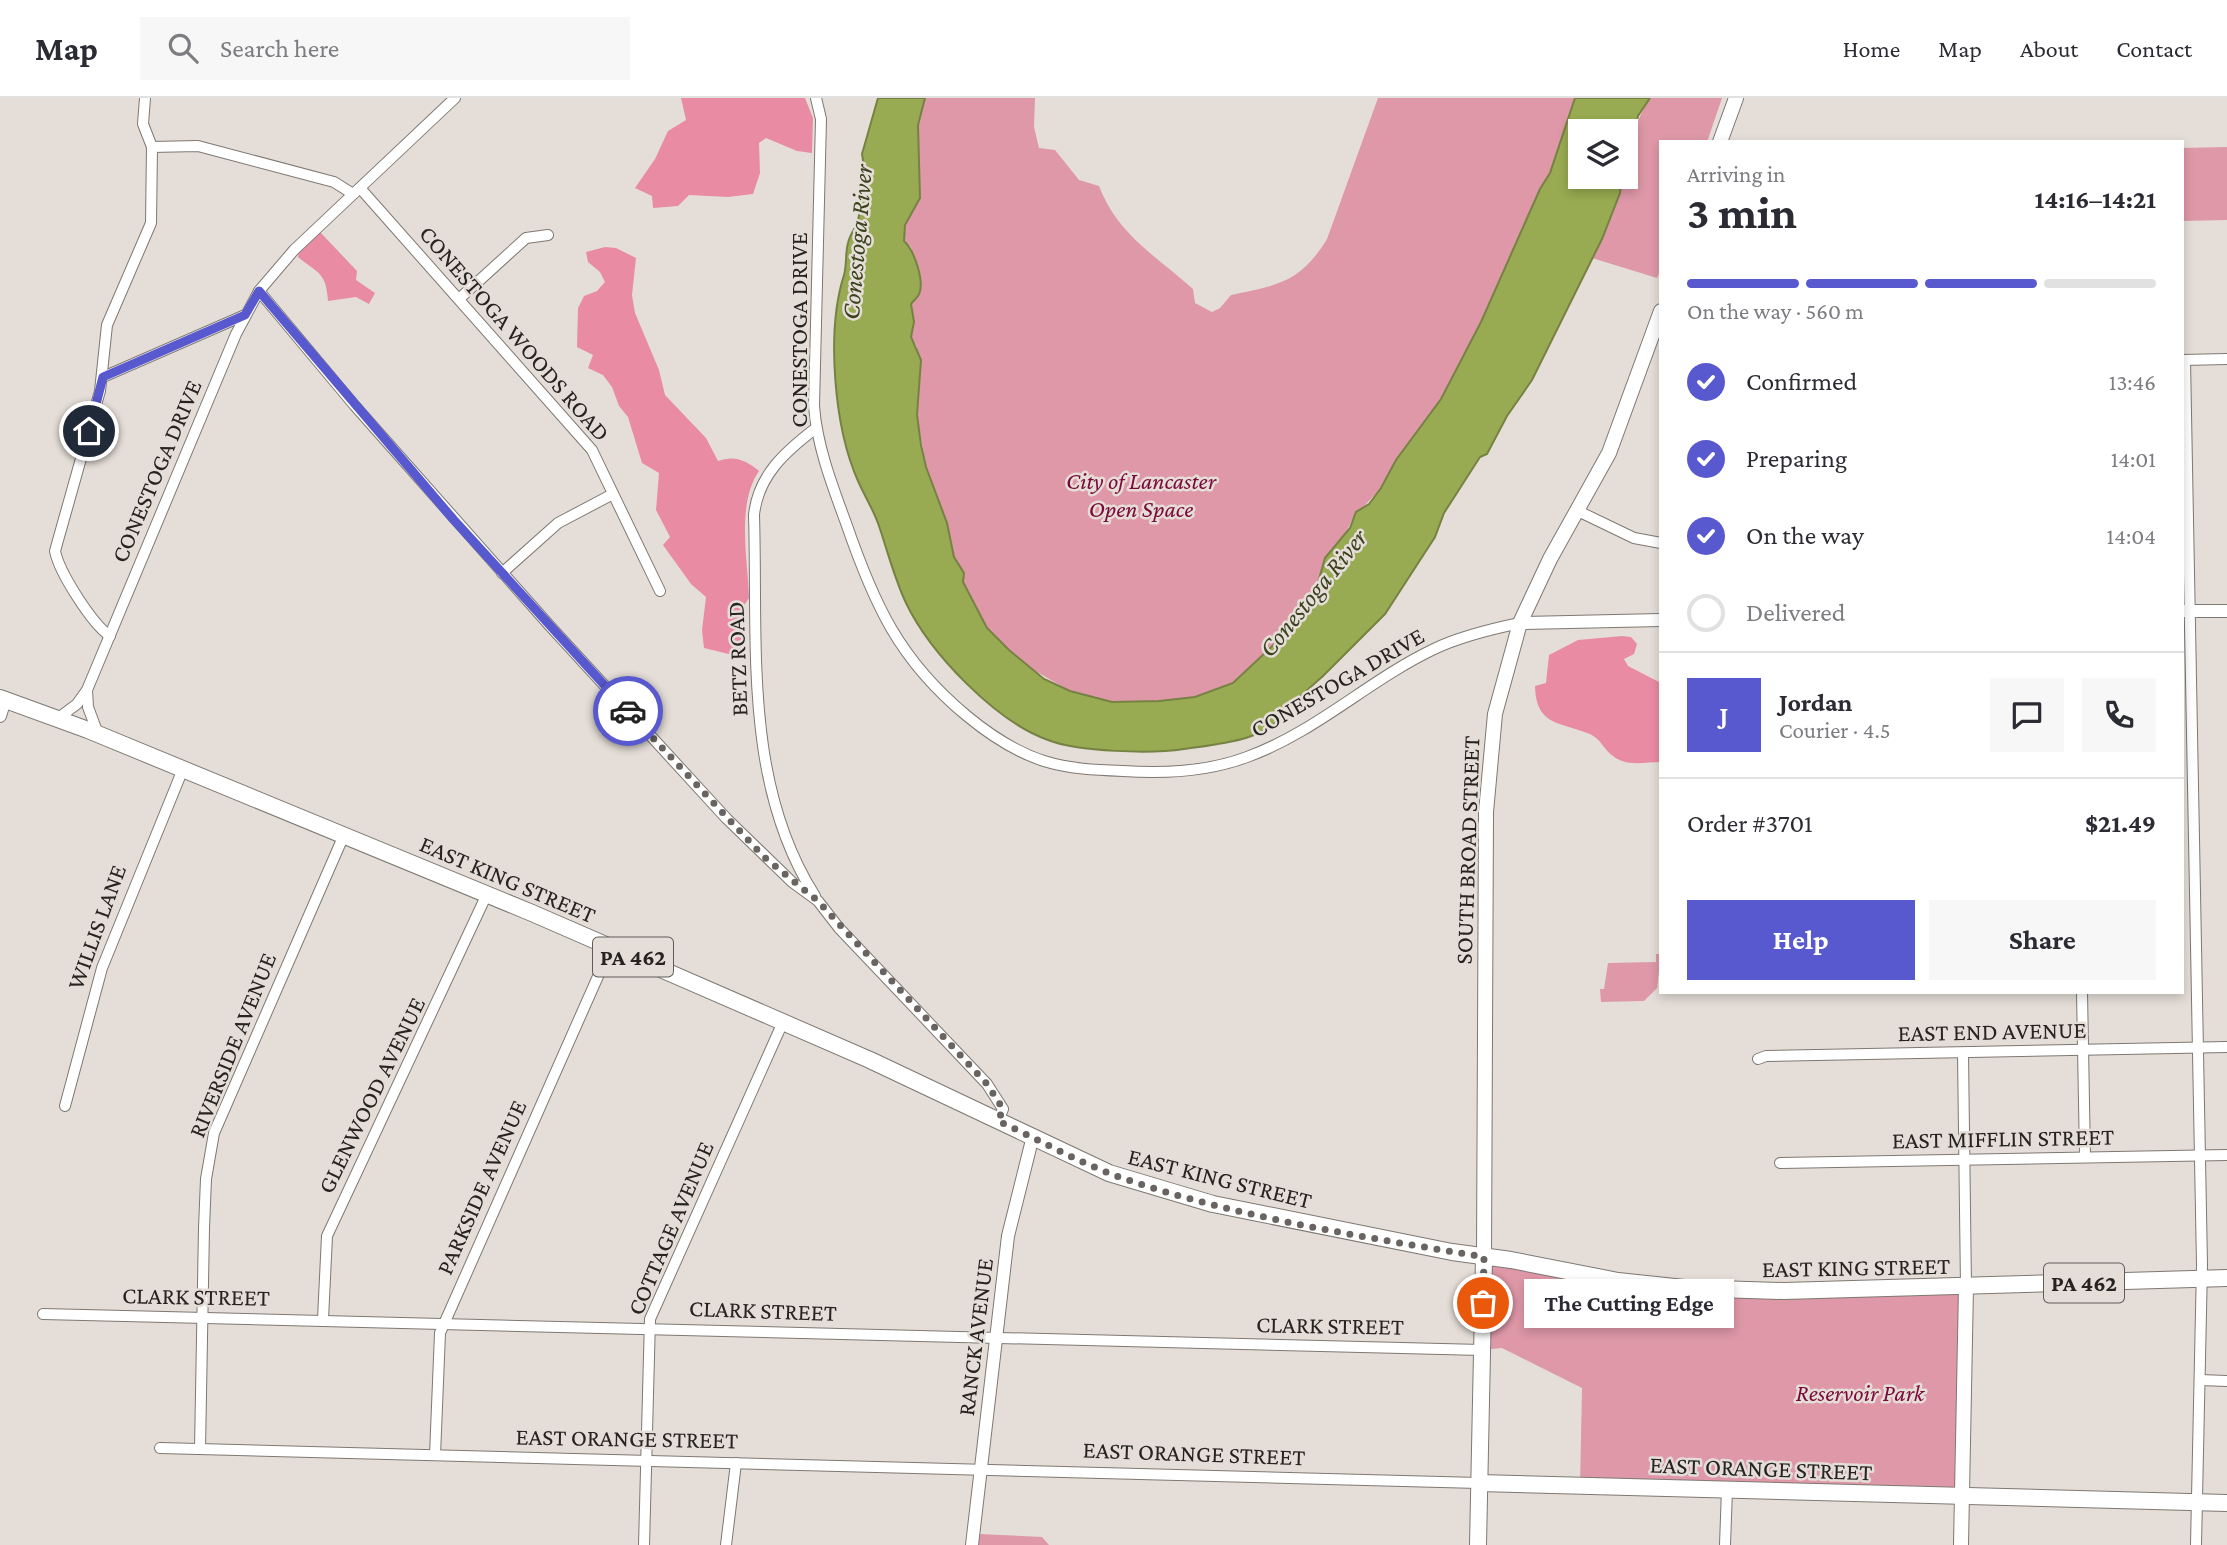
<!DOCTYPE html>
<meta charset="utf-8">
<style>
:root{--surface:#fff;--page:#f7f7f7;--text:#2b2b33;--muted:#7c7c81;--line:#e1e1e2;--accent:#5858cf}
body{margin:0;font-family:"Crimson Pro",serif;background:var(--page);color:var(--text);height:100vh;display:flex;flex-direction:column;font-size:26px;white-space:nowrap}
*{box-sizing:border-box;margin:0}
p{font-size:23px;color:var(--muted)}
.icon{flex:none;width:38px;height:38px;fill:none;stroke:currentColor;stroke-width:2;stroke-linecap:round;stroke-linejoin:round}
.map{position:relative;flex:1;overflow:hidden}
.panel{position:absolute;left:1659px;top:42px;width:525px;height:854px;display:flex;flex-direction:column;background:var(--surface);border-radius:0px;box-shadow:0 4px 10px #0003}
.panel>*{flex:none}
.fabs{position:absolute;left:1568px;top:21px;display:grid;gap:14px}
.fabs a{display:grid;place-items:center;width:70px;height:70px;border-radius:0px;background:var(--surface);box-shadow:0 4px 10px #0003;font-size:35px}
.pin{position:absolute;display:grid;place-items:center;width:60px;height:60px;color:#fff;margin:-30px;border:4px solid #fff;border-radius:50%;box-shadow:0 2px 7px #0007}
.courier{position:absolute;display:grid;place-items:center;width:70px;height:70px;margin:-35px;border:5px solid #5858cf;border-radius:50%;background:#fff;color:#222;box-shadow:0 2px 9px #0007}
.bubble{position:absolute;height:49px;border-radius:0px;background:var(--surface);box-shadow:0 4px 10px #0003;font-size:23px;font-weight:700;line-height:49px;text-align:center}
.summary em{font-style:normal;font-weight:700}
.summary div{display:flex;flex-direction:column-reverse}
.summary{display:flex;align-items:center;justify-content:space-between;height:119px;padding:0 28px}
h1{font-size:46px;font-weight:700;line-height:52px}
.bar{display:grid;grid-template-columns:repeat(4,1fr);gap:10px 7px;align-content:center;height:84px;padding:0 28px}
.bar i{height:9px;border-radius:5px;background:var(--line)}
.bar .selected{background:var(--accent)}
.bar p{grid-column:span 4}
.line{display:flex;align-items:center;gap:18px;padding:0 28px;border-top:2px solid var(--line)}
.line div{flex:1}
.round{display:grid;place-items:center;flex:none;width:74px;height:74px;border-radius:0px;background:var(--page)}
ol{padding:0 28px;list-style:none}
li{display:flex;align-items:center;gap:21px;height:77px}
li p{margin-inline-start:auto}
li .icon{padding:7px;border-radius:50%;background:var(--accent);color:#fff;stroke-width:4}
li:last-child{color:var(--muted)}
li i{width:38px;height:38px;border:4px solid var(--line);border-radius:50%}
.button{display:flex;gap:14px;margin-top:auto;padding:14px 28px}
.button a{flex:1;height:80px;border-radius:0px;background:var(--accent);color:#fff;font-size:28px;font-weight:700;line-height:80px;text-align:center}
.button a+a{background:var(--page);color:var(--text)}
header{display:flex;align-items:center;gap:42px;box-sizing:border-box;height:98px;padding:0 35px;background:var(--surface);border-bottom:2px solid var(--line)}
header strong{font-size:33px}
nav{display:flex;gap:38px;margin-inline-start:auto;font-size:24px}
.search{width:490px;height:63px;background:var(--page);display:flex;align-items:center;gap:18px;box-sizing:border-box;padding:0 24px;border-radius:0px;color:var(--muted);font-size:26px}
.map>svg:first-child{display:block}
.green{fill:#df98a8}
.forest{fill:#e98ca3}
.water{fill:#99ab52;stroke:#768243;stroke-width:2}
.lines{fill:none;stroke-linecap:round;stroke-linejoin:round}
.minor-casing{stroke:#7e7872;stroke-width:12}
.tertiary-casing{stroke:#7e7872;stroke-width:14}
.secondary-casing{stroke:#7e7872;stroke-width:16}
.primary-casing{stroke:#7e7872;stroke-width:18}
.minor{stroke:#fff;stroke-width:10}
.tertiary{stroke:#fff;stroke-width:12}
.secondary{stroke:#fff;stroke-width:14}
.primary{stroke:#fff;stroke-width:16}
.done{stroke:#696461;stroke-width:7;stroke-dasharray:0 12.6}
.route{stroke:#5858cf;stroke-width:9}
.labels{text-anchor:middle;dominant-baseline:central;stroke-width:5;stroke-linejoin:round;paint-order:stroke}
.shield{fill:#e5ded8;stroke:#5f5b58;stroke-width:2}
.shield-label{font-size:23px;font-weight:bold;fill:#262321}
.street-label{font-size:24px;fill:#262321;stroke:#e5ded8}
.park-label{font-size:24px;font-style:italic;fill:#7b0838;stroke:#e5ded8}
.water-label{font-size:26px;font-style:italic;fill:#3a411c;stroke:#e5ded8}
</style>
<header>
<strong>Map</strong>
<div class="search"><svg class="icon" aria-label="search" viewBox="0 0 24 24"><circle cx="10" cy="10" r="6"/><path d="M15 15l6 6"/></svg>Search here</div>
<nav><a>Home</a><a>Map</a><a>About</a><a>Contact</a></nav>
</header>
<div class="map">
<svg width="2227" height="1447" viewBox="0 0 2227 1447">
<rect width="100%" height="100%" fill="#e5ded8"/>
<!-- green -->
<g class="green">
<path d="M 925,0 L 1035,0 L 1034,29 L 1039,50 L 1055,52 L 1079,82 L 1099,88 C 1118,137 1155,157 1193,191 L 1195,205 L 1212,214 L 1220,210 L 1231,197 C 1278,187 1300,185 1327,141 L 1378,0 L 1575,0 L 1550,75 L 1540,91 L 1481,224 L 1441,301 L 1396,362 L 1381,390 L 1353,420 L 1314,499 L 1257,565 L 1233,585 L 1195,599 L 1159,603 L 1112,604 L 1070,593 L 1023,566 L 987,530 L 963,484 L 964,475 L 954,459 L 947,425 L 926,369 L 917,317 L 917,249 L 911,239 L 914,224 L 911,206 L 918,197 L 911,149 L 904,143 L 905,127 L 920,100 L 918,27 Z"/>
<path d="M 1650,0 L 1722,0 L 1707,44 L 1661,44 L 1661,171 L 1657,180 L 1592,160 L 1614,112 L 1622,79 L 1626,79 C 1626,52 1636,22 1650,0 Z"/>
<path d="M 2227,49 L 2227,122 L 2182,123 L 2182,50 Z"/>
<path d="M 1656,856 L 1661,856 L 1657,890 L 1644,903 L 1601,904 L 1600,891 L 1604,891 L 1608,865 L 1656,864 Z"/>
<path d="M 1484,1159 L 1618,1183 L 1966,1189 L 1962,1398 L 1580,1388 L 1582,1290 L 1502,1250 L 1482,1252 Z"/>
<path d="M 979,1436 L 1042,1439 L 1049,1447 L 978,1447 Z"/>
</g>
<!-- forest -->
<g class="forest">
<path d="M 681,0 L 805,0 L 813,20 L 812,55 L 797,53 L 766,40 L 759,45 L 760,75 L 753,96 L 728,99 L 689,97 L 678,108 L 653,110 L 652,98 L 635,90 L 655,61 L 668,33 L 686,22 Z"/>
<path d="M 320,134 L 357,173 L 356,182 L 375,195 L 369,206 L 356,199 L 328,203 C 326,173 318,176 298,159 L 299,153 Z"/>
<path d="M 605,149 L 616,150 L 636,160 L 632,197 L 635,215 L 659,272 L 665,297 L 706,340 L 718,363 C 734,357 746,362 759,373 C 736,407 748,461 749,500 L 741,512 L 746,547 L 741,559 L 704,550 L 702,532 L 706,499 L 691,486 L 663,447 L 670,439 L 656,412 L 659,375 L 642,365 L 628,319 L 619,308 L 612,289 L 603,277 L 588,270 L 593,257 L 577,249 L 578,210 L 584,198 L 597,193 L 605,184 L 600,174 L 588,164 L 586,154 Z"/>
<path d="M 1622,538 L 1631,539 L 1637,546 L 1634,556 L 1624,561 L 1628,568 L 1661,585 L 1661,664 C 1645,664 1626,669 1613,658 C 1604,652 1601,641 1590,636 C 1560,624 1536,628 1535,588 L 1546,585 L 1549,557 L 1578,542 Z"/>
</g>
<!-- water -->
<path class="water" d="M 878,0 L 925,0 L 918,27 L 920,100 L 905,127 L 904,143 C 914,152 926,185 918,198 C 916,201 913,203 911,206 L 914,224 L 911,239 L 921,262 L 917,317 L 921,347 L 926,369 L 947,425 L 954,459 L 964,475 L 963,484 L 987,530 L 1009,552 L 1044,581 L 1070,593 L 1112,604 L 1159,603 L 1195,599 L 1233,585 L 1284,537 L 1314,499 L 1325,460 L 1350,430 L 1356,414 L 1369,406 L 1381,390 L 1396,362 L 1441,301 L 1481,224 L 1540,91 L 1550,75 L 1575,0 L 1650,0 L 1638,18 L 1626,66 L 1626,33 L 1580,33 L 1580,79 L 1622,79 L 1620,95 L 1602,141 L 1532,282 L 1507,318 L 1487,356 L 1480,359 L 1444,415 L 1435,439 L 1385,516 L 1323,578 L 1296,602 L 1284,607 C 1282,610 1282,613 1281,617 C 1269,643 1208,647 1184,651 C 1151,656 1079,654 1048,642 C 995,623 930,555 906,505 C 895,482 888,455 880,431 C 875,414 865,399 858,383 C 834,329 826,233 844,177 C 847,167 845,156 848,145 C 850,136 856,130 858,122 C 862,108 858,100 867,88 L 862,56 Z"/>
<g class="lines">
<!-- minor casing -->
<g class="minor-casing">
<g id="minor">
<path d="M 145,0 L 143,26 L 152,49"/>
<path d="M 816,0 L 821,21 L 814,308 C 817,348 832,387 846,425 C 874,506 899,562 967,618 C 990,637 1016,654 1044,663 C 1069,671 1096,672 1123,673 C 1165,676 1207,674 1247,659 C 1316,634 1369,582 1434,551 C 1461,538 1491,531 1520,525"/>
<path d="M 360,90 L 592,352 L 660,493"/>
<path d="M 259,193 L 355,308 L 549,527 L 726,720 L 792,784 L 818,803 L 839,830 L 987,986 L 1003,1011 L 998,1023"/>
<path d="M 460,200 L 526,140 L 548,137"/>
<path d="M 2182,262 L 2227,261"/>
<path d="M 2185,262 L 2202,1167 L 2196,1447"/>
<path d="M 103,279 L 245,217"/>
<path d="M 1578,413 L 1634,440 L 1661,445"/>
<path d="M 502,475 L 558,425 L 613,396"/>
<path d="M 110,538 C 92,526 59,474 55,453 L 100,293 L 107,227 L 151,125 L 152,49 L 198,48 L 334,84 L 353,96"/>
<path d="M 87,592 L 88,609 L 98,636"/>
<path d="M 57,621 L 77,606 L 87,592 L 236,236 L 259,193 L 294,152 L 455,0"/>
<path d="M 815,798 C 743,685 758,545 754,417 C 758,377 786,353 816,330"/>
<path d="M 2082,894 L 2085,1059"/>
<path d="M 1963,955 L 1966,1189"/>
<path d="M 1758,961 L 1766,958 L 2227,949"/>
<path d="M 65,1008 L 102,870 L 183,671"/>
<path d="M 1780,1065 L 2227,1057"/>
<path d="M 43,1216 L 1482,1252"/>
<path d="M 323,1221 L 327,1138 L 487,796"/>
<path d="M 2200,1282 L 2227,1283"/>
<path d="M 160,1350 L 1479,1385"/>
<path d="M 200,1351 L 204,1130 L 206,1081 L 214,1035 L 344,737"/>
<path d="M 435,1357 L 440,1235 L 611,849"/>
<path d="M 644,1447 L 650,1221 L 783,924"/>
<path d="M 726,1447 L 736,1365"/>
<path d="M 1725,1447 L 1727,1391"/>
</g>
</g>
<!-- tertiary casing -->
<g class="tertiary-casing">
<g id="tertiary">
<path d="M 2182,513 L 2227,513"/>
<path d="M 1520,525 L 1661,522"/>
<path d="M 0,618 L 5,602"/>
<path d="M 972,1447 L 1008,1138 L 1033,1038"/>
</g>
</g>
<!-- secondary casing -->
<g class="secondary-casing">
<g id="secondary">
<path d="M 1720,44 L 1736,0"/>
<path d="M 1484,1159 L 1486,714 L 1495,616 L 1520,525 L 1550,461 L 1609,355 L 1661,213"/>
<path d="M 1961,1447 L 1966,1189"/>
</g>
</g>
<!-- primary casing -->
<g class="primary-casing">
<g id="primary">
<path d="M 0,600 L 88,632 L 532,815 L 870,962 L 1109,1075 L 1213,1106 L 1452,1154 L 1511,1162 L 1618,1183 L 1684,1190 L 1784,1193 L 2227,1180"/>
<path d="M 1479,1385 L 2227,1405"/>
<path d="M 1478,1447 L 1484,1159"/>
</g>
</g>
<!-- minor -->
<use href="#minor" class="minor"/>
<!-- tertiary -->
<use href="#tertiary" class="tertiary"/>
<!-- secondary -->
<use href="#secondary" class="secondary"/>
<!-- primary -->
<use href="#primary" class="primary"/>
</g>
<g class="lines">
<!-- done -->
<path class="done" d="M 628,613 L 764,759 L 818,803 L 987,986 L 1003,1011 L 998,1023 C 1040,1042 1081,1066 1125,1081 C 1240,1120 1364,1139 1484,1159 L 1483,1205"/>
<!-- route -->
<path class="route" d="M 89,333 L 103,279 L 245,217 L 259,193 L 453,421 L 628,613"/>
</g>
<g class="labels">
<!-- shield labels -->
<g class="shield">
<rect x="593" y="839.5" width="80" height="39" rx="5"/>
<rect x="2044" y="1165.5" width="80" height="39" rx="5"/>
</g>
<g class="shield-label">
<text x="633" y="859">PA 462</text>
<text x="2084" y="1185">PA 462</text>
</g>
<!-- street labels -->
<g class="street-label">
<text transform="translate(798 232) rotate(-90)">CONESTOGA DRIVE</text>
<text transform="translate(515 235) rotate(49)">CONESTOGA WOODS ROAD</text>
<text transform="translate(156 373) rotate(-67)">CONESTOGA DRIVE</text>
<text transform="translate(737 561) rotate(-92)">BETZ ROAD</text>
<text transform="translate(1337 584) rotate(-30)">CONESTOGA DRIVE</text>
<text transform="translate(1467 752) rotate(-88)">SOUTH BROAD STREET</text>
<text transform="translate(508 781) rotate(23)">EAST KING STREET</text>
<text transform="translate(96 829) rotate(-70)">WILLIS LANE</text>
<text transform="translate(1992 933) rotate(-1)">EAST END AVENUE</text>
<text transform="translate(232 947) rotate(-68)">RIVERSIDE AVENUE</text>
<text transform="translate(371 997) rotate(-64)">GLENWOOD AVENUE</text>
<text transform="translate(2003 1040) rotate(-1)">EAST MIFFLIN STREET</text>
<text transform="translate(1220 1080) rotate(14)">EAST KING STREET</text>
<text transform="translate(481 1089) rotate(-66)">PARKSIDE AVENUE</text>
<text transform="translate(670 1130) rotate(-67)">COTTAGE AVENUE</text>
<text transform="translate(1856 1169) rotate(-1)">EAST KING STREET</text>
<text transform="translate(196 1198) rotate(1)">CLARK STREET</text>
<text transform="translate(763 1212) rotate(2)">CLARK STREET</text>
<text transform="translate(1330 1227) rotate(1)">CLARK STREET</text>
<text transform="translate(975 1239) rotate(-83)">RANCK AVENUE</text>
<text transform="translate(627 1340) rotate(1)">EAST ORANGE STREET</text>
<text transform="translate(1194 1355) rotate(2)">EAST ORANGE STREET</text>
<text transform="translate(1761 1370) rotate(2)">EAST ORANGE STREET</text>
</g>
<!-- park labels -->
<g class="park-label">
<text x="1141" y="382">City of Lancaster<tspan x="1141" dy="28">Open Space</tspan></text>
<text x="1860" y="1294">Reservoir Park</text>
</g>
<!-- water labels -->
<g class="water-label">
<text transform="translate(857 144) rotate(-85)">Conestoga River</text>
<text transform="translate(1313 495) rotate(-51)">Conestoga River</text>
</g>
</g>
</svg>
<div class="fabs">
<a><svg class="icon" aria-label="layers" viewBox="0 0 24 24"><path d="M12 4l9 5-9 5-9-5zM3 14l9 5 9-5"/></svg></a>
</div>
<div class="pin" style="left:1483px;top:1205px;background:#ea580c"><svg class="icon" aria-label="bag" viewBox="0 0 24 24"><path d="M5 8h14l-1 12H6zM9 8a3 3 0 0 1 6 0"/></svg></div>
<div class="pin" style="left:89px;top:333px;background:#1f2937"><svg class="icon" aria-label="home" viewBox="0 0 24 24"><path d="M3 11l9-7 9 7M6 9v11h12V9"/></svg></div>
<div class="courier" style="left:628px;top:613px"><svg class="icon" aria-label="car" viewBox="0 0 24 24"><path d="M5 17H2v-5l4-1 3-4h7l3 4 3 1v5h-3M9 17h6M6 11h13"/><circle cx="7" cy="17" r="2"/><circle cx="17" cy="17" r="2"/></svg></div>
<div class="bubble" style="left:1524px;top:1181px;width:210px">The Cutting Edge</div>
<section class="panel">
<div class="summary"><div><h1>3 min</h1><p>Arriving in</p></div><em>14:16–14:21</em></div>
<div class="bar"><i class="selected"></i><i class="selected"></i><i class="selected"></i><i></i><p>On the way · 560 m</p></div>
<ol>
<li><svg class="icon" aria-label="check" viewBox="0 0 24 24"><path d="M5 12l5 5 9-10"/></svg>Confirmed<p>13:46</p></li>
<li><svg class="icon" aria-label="check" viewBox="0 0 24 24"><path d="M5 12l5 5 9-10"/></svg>Preparing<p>14:01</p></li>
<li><svg class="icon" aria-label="check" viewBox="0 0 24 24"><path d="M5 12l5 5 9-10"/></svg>On the way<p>14:04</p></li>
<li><i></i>Delivered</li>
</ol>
<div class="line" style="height:126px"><b class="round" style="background:var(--accent);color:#fff">J</b><div><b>Jordan</b><p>Courier · 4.5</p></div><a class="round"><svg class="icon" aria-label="chat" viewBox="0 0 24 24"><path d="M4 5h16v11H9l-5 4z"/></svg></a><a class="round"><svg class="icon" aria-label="phone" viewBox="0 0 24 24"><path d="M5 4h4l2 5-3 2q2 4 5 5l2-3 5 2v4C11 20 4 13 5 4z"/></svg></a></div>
<div class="line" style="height:91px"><div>Order #3701</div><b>$21.49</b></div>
<div class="button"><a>Help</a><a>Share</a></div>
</section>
</div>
